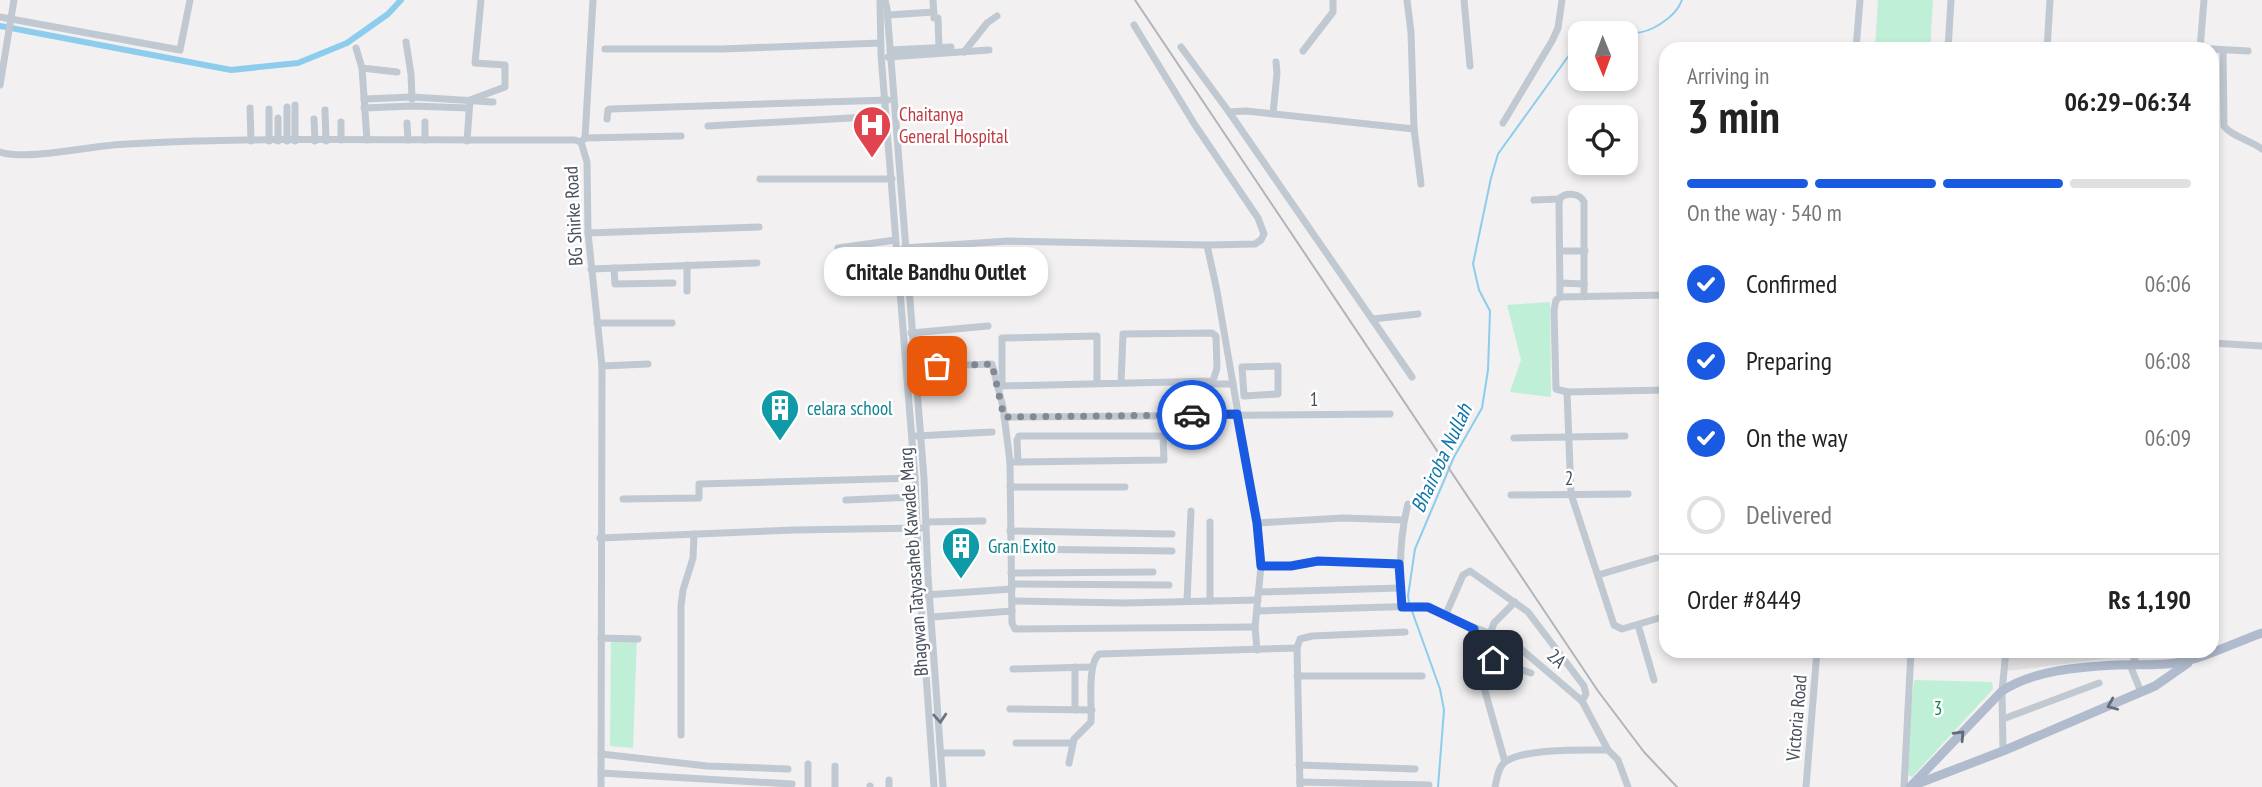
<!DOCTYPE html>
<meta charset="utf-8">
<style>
:root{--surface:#fff;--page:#f6f6f6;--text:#222;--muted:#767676;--line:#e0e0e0;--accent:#1a5ae2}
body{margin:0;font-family:"PT Sans Narrow",sans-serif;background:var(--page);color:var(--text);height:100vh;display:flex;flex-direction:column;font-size:26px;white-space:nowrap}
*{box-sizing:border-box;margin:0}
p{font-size:23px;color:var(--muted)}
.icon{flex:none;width:38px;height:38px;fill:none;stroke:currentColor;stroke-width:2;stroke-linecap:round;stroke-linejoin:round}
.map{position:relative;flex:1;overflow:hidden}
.details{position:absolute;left:1659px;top:42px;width:560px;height:616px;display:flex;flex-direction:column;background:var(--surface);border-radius:21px;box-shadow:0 4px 10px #0003}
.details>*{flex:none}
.needle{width:46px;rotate:179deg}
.fabs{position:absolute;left:1568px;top:21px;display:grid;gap:14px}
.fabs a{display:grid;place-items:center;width:70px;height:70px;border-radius:14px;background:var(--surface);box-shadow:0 4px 10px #0003;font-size:35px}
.pin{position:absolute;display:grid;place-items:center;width:60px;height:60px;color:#fff;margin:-30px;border-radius:14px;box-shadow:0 4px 10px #0006}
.courier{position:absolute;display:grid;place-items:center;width:70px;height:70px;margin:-35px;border:5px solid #1a5ae2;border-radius:50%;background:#fff;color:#222;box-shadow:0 2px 9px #0007}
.bubble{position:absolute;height:49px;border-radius:21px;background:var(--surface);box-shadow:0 4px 10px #0003;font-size:23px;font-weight:600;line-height:49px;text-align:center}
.overview em{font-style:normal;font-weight:600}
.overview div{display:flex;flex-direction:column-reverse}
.overview{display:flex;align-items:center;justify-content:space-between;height:119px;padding:0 28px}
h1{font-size:46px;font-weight:600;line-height:52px}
.bar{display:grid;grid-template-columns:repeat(4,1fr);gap:10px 7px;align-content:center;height:84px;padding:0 28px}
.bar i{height:9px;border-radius:5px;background:var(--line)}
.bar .on{background:var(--accent)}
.bar p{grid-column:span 4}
.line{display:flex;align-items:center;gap:18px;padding:0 28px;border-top:2px solid var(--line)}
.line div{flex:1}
ol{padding:0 28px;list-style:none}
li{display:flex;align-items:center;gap:21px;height:77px}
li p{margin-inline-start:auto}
li .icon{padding:7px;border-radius:50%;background:var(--accent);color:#fff;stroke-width:4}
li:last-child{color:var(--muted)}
li i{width:38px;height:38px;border:4px solid var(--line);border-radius:50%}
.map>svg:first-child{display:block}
.education{fill:#e3e1e2}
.green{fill:#bfefd7}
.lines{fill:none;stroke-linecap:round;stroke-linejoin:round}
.stream{stroke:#8cccec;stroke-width:2}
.canal{stroke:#8cccec;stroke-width:6}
.minor{stroke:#c0c8d1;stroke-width:7}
.major{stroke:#b0bbce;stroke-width:9}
.rail{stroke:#b2b4ba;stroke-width:2}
.oneway{stroke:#626b79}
.oneway2{stroke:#6c7480}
.done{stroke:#848890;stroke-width:7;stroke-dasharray:0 12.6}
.route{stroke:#1a5ae2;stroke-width:9}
.labels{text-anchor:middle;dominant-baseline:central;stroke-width:5;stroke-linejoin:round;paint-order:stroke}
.health-label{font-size:19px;fill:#be3a42;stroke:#fff;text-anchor:start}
.street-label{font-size:19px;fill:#48505d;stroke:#fff}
.culture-label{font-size:19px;fill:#0d838f;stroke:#fff;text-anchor:start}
.park-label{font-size:19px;fill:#187f57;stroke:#fff}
.water-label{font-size:21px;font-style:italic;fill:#0d77ab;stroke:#fff}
</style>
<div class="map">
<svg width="2262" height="787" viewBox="0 0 2262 787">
<rect width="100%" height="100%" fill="#f2f0f0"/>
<!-- education -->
<path class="education" d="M 2009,651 L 2125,651 L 2127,656 L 2007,671 Z"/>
<!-- green -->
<g class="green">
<path d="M 1878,0 L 1933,0 L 1930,49 L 1875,49 Z"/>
<path d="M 1550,302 L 1551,397 L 1510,392 L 1521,360 L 1507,305 Z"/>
<path d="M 611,637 L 637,637 L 633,748 L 610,746 Z"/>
<path d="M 1914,680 L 1992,682 L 1993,689 L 1912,777 L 1905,773 Z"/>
</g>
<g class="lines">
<!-- stream -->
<g class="stream">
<path d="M 1586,33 L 1598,22 C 1608,25 1621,32 1632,33 C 1650,34 1676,17 1682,0"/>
<path d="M 1409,602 L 1408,596 L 1415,549 L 1454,457 L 1482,408 L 1488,370 L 1490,311 L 1479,290 L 1473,264 L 1491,178 L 1498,154 L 1580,40"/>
<path d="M 1412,611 L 1440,689 L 1444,710 L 1438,787"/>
</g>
<!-- canal -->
<path class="canal" d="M 0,26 L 231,70 L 298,63 L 347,43 L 388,14 L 401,0"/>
<!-- minor -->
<g class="minor">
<path d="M 880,0 L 881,55 L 915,478 L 919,576 L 934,787"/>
<path d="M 885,0 L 887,9 L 924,478 L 928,576 L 943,787"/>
<path d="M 933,0 L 934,18 L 938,18 L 939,48"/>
<path d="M 1407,0 L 1411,32 L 1414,129 L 1421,184"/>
<path d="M 1464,0 L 1470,66"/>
<path d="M 888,15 L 934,12"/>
<path d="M 0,17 L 180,50 L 190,0"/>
<path d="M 406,42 L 411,74 L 412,99"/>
<path d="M 1181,47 L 1229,112 L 1246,111 L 1414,129"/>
<path d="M 356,48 L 362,68 L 397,72"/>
<path d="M 605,49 L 721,49 L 880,43"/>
<path d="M 1856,49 L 1860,0"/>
<path d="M 1948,49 L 1951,0"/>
<path d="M 2047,49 L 2050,0"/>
<path d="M 2200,49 L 2204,0"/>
<path d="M 2212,49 L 2248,51"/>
<path d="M 890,50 L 951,47"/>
<path d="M 2223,50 L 2224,126 C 2231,136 2250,140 2262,149"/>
<path d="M 1303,51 L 1333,12 L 1333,0"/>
<path d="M 964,52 L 987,23 L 997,16"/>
<path d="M 888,57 L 989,50"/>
<path d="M 362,68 L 367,140"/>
<path d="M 0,85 L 14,0"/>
<path d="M 364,99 L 412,97 L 493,102"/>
<path d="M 295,105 L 295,141"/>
<path d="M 287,107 L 287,141"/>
<path d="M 250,108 L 251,141"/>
<path d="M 364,108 L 412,106 L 469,108"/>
<path d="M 269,109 L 269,141"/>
<path d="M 325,110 L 326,141"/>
<path d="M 1229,112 L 1412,377"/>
<path d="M 1273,114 L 1277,73 L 1276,62"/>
<path d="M 278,118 L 278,141"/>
<path d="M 314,119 L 315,141"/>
<path d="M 607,119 L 608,110 L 610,109 L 888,100"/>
<path d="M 341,122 L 341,140"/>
<path d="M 425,122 L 425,140"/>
<path d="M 407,123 L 408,140"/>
<path d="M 1503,123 L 1552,41 L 1558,28 L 1562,0"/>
<path d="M 708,126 L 886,116"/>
<path d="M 585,138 L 681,136"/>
<path d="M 467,141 L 470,100 L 505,87 L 505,65 L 475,63 L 481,0"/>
<path d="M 581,142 L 585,138 L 593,0"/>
<path d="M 0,152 C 30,161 93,145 127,144 C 276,136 426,141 575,140 L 581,142 L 587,162 L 588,233 L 602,366 L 601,787"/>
<path d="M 760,179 L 892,179"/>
<path d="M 1534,200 L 1560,199"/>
<path d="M 588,233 L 759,227"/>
<path d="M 1207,245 L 1217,291 L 1257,523 L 1261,566 L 1255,627 L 1257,650"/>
<path d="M 838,248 L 895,240"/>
<path d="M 904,248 L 1008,241 L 1207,245 L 1255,244 L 1261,240 L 1264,234 L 1258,218 L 1195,125 L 1134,25"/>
<path d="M 1561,251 L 1585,251"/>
<path d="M 845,263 L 897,257"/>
<path d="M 687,265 L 687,291"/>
<path d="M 614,268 L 615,284 L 673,283"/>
<path d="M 591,269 L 757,263"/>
<path d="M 907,271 L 981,268"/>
<path d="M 1560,283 L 1584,284"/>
<path d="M 908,286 L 984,282"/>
<path d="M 1666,295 L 1560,297 L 1556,300 L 1554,310 L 1556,389 L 1567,392 L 1666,390"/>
<path d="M 1560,297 L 1559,204 L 1560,198 C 1566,192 1580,193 1584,202 L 1584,297"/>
<path d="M 1373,319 L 1418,314"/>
<path d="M 597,323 L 672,323"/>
<path d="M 911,333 L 988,326"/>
<path d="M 2212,343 L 2262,346"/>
<path d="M 602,366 L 648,364"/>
<path d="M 1278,366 L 1278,394 L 1244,396 L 1242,367 Z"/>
<path d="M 910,367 L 992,364 L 1003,407 L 1010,462 L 1012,623 L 1015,629 L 1255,627"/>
<path d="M 1097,384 L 1097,336 L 1002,338 L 1002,386 L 1213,381 L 1217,368 L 1216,336 L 1212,333 L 1123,334 L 1121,383"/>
<path d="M 1209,384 L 1233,384"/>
<path d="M 1567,392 L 1571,494 L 1614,625 L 1622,629 L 1666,616"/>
<path d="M 1004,417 L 1390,414"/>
<path d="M 916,436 L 992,432"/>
<path d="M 1514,438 L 1625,436"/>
<path d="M 1010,462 L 1018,462 L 1164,460 L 1163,436 L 1019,436 L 1017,440 L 1018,462"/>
<path d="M 1010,487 L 1125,487"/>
<path d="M 1511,495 L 1628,494"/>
<path d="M 623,499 L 699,498 L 699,484 L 915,478"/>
<path d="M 846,500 L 915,497"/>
<path d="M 926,522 L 983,521"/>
<path d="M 1210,522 L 1210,601"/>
<path d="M 1257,523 L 1343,518 L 1404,520"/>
<path d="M 1010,531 L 1172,534"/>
<path d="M 600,538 L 795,530 L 921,528"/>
<path d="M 1010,549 L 1172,551"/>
<path d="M 1261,566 L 1291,566 L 1318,561 L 1399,564"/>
<path d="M 1011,573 L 1153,572"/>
<path d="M 1598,575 L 1656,558"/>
<path d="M 1012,584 L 1169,585"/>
<path d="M 1259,592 L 1400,588"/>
<path d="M 925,595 L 1012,589"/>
<path d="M 1012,601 L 1124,603 L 1258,600"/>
<path d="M 1187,601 L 1191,511"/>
<path d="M 1402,607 C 1399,572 1399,538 1408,504"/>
<path d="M 1257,611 L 1422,606 L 1515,644 L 1582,701 L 1608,750 L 1618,760 L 1628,787"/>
<path d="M 1446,614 L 1463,575 L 1470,571 L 1528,612 L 1584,686 L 1586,694 L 1582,701"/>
<path d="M 932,617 L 1012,611"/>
<path d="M 1638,625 L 1654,680"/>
<path d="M 1474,629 L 1472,645 L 1505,762"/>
<path d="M 1490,634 L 1494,623 L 1515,602"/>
<path d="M 601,638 L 638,639"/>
<path d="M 2130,651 L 2137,664"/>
<path d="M 1475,654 L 1531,673"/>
<path d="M 2130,665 L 2141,692"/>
<path d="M 1075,667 L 1075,710"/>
<path d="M 1013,669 L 1092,667"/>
<path d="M 1297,676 L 1422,676"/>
<path d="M 1010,709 L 1092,710"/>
<path d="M 2003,719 L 2099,683"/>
<path d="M 681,735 L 681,606 L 683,590 L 693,558 L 694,534"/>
<path d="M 1016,743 L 1073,743"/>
<path d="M 2003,751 L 2002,691 L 2006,651"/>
<path d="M 942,753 L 982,753"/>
<path d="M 601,754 L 707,766 L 788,769"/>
<path d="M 1069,763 L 1074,739 L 1091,722 C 1092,705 1087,664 1099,654 L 1297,648"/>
<path d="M 808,764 L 808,787"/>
<path d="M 1299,765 L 1415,769"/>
<path d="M 835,766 L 835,787"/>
<path d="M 601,773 L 792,784"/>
<path d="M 1300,782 L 1429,785"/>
<path d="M 870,786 L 870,787"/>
<path d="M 889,787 L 889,780"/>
<path d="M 1300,787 L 1297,648 L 1300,639 L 1312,636 L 1405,632"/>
<path d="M 1495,787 C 1497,779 1498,767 1505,762 C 1524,748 1583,750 1608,750"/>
<path d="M 1806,787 L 1817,651"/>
<path d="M 1904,787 L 1911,651"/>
</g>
<!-- major -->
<g class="major">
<path d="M 1917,784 L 2003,751 L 2155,686 L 2188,663"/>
<path d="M 1910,787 L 2002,691 C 2034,670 2079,667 2117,665 C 2136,664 2156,666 2176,663 C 2205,658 2234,643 2262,633"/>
</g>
<!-- rail -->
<path class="rail" d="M 1135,0 L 1598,691 L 1644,752 L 1677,787"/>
</g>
<!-- one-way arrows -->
<defs><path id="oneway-chevron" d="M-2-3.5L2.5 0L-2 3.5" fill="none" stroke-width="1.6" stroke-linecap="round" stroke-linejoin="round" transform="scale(1.75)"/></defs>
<g class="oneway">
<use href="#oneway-chevron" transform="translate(2112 705) rotate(157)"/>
<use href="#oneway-chevron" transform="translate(1960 735) rotate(-47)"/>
</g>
<use class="oneway2" href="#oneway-chevron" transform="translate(940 718) rotate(86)"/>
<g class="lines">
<!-- done -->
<path class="done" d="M 937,366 L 992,364 L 1004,417 L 1192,415"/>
<!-- route -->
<path class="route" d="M 1192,415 L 1237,414 L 1257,523 L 1261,566 L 1291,566 L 1318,561 L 1399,564 L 1402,607 L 1428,607 L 1474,629 L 1471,640 L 1475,653 L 1493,660"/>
</g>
<!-- icons -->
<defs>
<g id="hospital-pin" transform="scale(2.0125)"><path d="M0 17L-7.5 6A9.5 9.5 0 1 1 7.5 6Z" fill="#e0444e" stroke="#fff"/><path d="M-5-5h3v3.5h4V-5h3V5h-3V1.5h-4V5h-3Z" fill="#fff"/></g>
<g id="building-pin" transform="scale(2.0125)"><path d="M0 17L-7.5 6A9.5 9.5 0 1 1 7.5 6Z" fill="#0f9aa8" stroke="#fff"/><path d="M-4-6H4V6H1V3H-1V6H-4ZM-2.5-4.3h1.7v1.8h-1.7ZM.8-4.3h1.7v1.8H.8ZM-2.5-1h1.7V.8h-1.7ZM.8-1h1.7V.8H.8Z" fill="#fff"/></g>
</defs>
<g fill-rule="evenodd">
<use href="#hospital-pin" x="872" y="125"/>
<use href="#building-pin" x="780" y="408"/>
<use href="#building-pin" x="961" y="546"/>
</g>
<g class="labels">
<!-- health labels -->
<g class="health-label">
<text x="899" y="114">Chaitanya<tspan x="899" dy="22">General Hospital</tspan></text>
</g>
<!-- street labels -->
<g class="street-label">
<text transform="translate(573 216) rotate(-93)">BG Shirke Road</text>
<text x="1314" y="399">1</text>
<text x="1569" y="478">2</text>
<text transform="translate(913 562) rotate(-94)">Bhagwan Tatyasaheb Kawade Marg</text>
<text transform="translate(1557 658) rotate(43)">2A</text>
<text transform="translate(1796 718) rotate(-85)">Victoria Road</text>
</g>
<!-- culture labels -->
<g class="culture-label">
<text x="807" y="408">celara school</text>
<text x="988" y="546">Gran Exito</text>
</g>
<!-- park labels -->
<g class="park-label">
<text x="1938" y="708">3</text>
</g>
<!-- water labels -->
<g class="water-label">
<text transform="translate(1441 458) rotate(-65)">Bhairoba Nullah</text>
</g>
</g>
</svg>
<div class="fabs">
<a><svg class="needle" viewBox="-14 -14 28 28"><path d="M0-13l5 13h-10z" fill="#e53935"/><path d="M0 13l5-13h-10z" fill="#767676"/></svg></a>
<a><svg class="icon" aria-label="locate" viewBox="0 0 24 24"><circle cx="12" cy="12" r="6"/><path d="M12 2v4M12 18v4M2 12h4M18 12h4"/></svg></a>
</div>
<div class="pin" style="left:937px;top:366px;background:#ea580c"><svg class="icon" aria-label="bag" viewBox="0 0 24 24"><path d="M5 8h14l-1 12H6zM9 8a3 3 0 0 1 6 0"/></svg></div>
<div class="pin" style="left:1493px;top:660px;background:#1f2937"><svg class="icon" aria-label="home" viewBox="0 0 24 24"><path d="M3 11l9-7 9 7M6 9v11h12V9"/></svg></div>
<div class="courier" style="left:1192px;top:415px"><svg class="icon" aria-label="car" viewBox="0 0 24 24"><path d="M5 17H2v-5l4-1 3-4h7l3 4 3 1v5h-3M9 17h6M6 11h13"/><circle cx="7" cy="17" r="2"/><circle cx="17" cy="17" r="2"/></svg></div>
<div class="bubble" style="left:824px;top:247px;width:224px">Chitale Bandhu Outlet</div>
<section class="details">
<div class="overview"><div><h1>3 min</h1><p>Arriving in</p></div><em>06:29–06:34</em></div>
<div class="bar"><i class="on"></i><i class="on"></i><i class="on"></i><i></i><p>On the way · 540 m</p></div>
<ol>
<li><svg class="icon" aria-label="check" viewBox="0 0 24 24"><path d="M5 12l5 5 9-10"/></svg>Confirmed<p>06:06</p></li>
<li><svg class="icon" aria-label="check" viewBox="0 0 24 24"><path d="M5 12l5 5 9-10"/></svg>Preparing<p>06:08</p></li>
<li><svg class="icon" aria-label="check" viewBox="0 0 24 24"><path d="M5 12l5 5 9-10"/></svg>On the way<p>06:09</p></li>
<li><i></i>Delivered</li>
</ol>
<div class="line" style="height:91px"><div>Order #8449</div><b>Rs 1,190</b></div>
</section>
</div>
